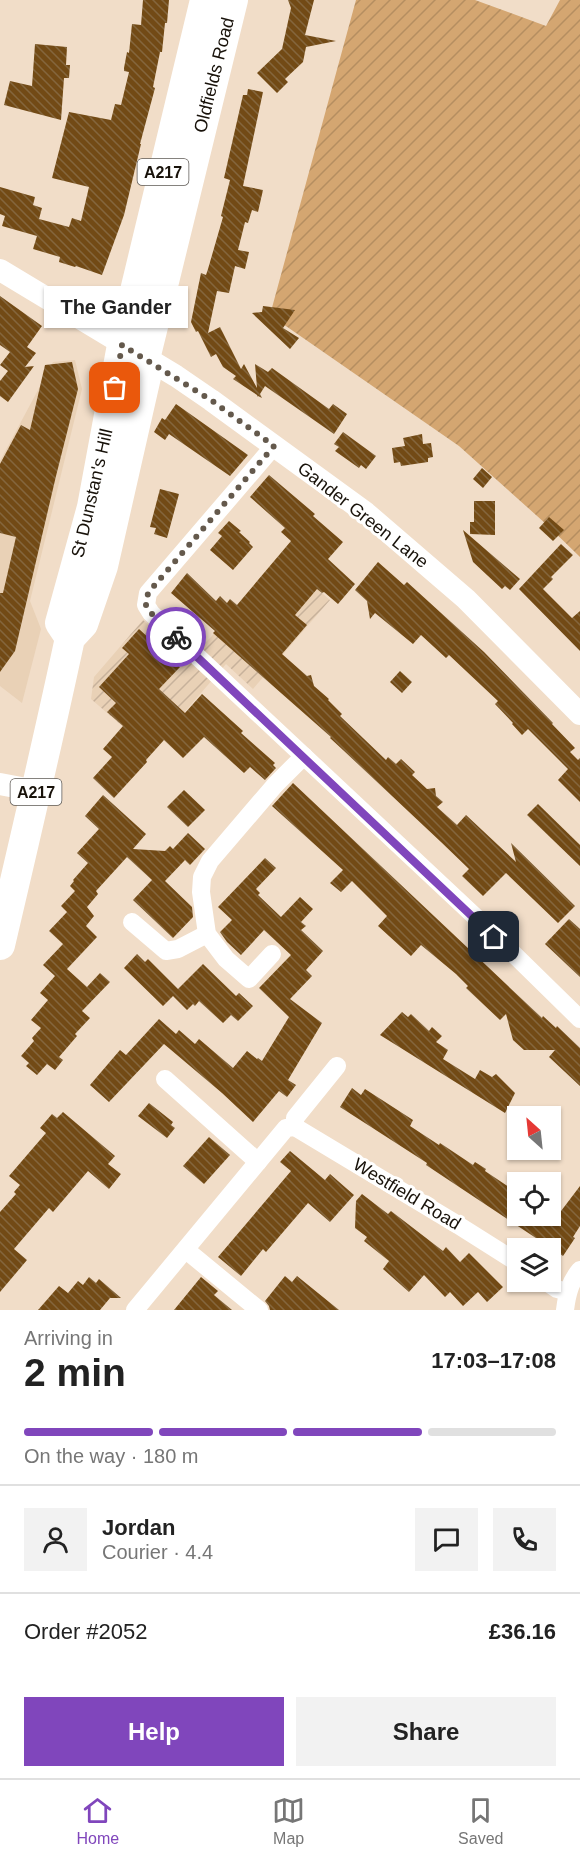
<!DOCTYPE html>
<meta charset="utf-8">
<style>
:root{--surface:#fff;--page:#f2f2f2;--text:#222;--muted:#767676;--line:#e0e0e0;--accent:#8046bc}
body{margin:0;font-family:Helvetica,sans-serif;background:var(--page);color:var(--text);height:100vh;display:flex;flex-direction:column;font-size:22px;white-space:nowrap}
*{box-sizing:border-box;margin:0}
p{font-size:20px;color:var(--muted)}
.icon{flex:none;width:33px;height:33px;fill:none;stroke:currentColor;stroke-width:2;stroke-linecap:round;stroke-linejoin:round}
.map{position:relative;height:1310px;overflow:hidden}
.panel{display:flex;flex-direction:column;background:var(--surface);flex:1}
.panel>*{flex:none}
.needle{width:39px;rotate:333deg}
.fabs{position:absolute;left:507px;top:1106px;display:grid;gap:12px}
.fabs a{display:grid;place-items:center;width:54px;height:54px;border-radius:0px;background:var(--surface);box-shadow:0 2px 4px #0004;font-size:30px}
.pin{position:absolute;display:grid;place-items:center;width:51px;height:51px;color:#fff;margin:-26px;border-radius:12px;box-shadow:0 3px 9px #0006}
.courier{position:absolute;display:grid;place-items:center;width:60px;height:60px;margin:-30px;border:4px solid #8046bc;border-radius:50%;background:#fff;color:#222;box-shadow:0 2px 8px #0007}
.bubble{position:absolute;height:42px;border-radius:0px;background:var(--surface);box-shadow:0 2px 4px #0004;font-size:20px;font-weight:700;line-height:42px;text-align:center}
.summary em{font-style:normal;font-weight:700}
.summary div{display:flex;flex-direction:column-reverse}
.summary{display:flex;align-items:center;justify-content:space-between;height:102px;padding:0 24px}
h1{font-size:39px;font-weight:700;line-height:45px}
.bar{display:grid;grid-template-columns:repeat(4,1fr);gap:9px 6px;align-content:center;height:72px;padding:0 24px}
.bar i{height:8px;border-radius:4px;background:var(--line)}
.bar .current{background:var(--accent)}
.bar p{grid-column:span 4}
.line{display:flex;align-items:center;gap:15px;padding:0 24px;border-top:2px solid var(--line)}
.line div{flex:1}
.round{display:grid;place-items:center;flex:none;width:63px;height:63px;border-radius:0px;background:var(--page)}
.button{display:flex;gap:12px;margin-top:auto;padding:12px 24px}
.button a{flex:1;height:69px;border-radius:0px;background:var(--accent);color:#fff;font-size:24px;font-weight:700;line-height:69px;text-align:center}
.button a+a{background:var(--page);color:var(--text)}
.dock{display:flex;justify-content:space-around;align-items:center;height:84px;border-top:2px solid var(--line);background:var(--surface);font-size:16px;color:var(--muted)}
.dock a{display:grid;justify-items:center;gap:3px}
.dock .current{color:var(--accent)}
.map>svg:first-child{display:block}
.built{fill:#e9d1b6}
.industrial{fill:url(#industrial-furrows)}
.garden{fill:url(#garden-furrows)}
.building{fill:url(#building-back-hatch)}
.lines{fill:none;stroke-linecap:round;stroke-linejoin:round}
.minor{stroke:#fff;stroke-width:18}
.tertiary{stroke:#fff;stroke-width:22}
.trunk{stroke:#fff;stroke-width:30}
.done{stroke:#64594c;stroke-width:6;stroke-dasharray:0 10.8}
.route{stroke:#8046bc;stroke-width:8}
.labels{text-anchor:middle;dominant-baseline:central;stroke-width:6;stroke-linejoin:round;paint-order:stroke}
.shield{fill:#fff;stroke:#5d5954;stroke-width:1.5}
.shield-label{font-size:16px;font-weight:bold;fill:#18120a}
.street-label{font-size:18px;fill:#18120a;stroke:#fff}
</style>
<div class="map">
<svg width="580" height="1310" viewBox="0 0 580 1310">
<defs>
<pattern id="industrial-furrows" width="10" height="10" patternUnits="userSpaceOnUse" patternTransform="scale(1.5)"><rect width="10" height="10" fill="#e9d1b6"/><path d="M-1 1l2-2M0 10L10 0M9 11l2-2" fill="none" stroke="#c7b29b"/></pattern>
<pattern id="garden-furrows" width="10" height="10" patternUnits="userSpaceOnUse" patternTransform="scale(1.5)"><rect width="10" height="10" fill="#d4a671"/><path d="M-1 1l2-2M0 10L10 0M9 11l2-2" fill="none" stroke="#b58e60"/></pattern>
<pattern id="building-back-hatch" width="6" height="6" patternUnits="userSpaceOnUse" patternTransform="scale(1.5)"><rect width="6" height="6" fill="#724a15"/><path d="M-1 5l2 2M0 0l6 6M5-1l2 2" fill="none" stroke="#84663d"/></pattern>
</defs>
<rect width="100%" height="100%" fill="#f1ddc8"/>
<!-- built -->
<path class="built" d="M 75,360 L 82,389 L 30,601 L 41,629 L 22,703 L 0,686 L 0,672 L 5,665 L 0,661 L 0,461 L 53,362 Z"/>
<!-- industrial -->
<path class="industrial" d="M 279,556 L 330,600 L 253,689 L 226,664 L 151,751 L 91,699 L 94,677 L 143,620 L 187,661 L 211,637 Z"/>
<!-- garden -->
<path class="garden" d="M 356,0 L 475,0 L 546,26 L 560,0 L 580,0 L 580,557 L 546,524 L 459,446 L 270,315 Z"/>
<!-- building -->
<g class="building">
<path d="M 143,0 L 169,0 L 167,23 L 165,23 L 162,52 L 160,52 L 153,87 L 155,88 L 140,144 L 141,144 L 124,215 L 102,275 L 76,266 L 75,267 L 59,262 L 60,257 L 33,249 L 37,236 L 2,226 L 5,216 L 0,214 L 0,187 L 35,197 L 33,205 L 42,208 L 39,219 L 69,227 L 72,218 L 81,221 L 89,187 L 52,178 L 69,112 L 111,120 L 115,104 L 121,105 L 129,72 L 124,71 L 124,68 L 127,52 L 129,53 L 132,24 L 141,25 Z"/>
<path d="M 288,0 L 314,0 L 305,35 L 336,41 L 306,47 L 303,62 L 285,79 L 288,82 L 277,93 L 257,73 L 282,49 L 291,8 Z"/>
<path d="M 35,44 L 67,47 L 66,65 L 70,65 L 69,78 L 64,78 L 61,120 L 4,105 L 10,81 L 32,86 Z"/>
<path d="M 248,89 L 263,92 L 243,186 L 263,190 L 258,212 L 252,210 L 248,223 L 245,222 L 238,250 L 249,252 L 245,269 L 235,266 L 229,293 L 217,291 L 208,333 L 220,327 L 241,369 L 244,364 L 257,388 L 255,364 L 268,372 L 272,368 L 329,409 L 333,404 L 347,414 L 334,434 L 265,386 L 260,394 L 262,398 L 258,396 L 258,397 L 257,395 L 233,379 L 236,376 L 223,367 L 216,354 L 211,357 L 198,331 L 196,332 L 191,322 L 201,273 L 206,275 L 208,269 L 223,217 L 221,216 L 230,180 L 224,178 L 243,95 L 247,95 Z"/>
<path d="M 0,296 L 42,326 L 27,347 L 36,353 L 25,367 L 34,366 L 8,402 L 0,396 L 0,381 L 8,371 L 0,365 L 10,352 L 0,345 Z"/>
<path d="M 263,306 L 295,310 L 283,328 L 299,338 L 290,349 L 252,313 L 262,312 Z"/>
<path d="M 72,362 L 78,389 L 56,476 L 15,651 L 0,672 L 0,593 L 3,593 L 16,537 L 0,533 L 0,464 L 21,425 L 30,430 L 45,365 Z"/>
<path d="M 176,404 L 248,455 L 230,476 L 169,434 L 165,440 L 154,432 L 162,418 L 165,420 Z"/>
<path d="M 343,432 L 376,456 L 366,469 L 361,465 L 359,468 L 335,451 L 339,447 L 334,444 Z"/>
<path d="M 422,434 L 423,444 L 431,443 L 433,457 L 428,458 L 428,462 L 401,466 L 400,462 L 394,463 L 392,448 L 405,446 L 403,438 Z"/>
<path d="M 482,468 L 492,477 L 483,488 L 473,479 Z"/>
<path d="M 269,475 L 315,514 L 313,516 L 343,542 L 328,559 L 355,584 L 338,604 L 324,592 L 322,593 L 317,589 L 295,615 L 307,625 L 282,654 L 307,676 L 311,675 L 314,686 L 329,699 L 328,700 L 342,714 L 340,716 L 386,760 L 388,757 L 396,764 L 401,759 L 415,772 L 412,775 L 427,789 L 435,788 L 436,796 L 443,802 L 437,807 L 457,825 L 466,815 L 516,862 L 511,843 L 575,906 L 558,923 L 506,873 L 483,896 L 462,876 L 469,869 L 441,842 L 343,750 L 330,738 L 331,737 L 213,633 L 215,631 L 171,593 L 187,573 L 216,601 L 220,596 L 227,603 L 230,599 L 237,605 L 291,541 L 281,532 L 285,528 L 250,497 Z"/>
<path d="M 160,489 L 179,494 L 167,538 L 154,534 L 156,528 L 150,527 Z"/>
<path d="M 474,501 L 495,501 L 495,535 L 470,534 L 470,522 L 474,522 Z"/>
<path d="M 549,517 L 564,530 L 553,541 L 539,528 Z"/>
<path d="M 229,521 L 241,531 L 239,532 L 250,542 L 249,543 L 253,547 L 233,570 L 210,550 L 222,536 L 218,533 Z"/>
<path d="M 463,530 L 520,579 L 510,590 L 505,586 L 502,589 L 473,562 Z"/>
<path d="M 561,544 L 573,555 L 551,577 L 553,579 L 543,589 L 572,618 L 580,611 L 580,651 L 519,589 Z"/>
<path d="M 378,562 L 404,585 L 407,582 L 484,652 L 553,723 L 552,724 L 575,748 L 570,752 L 578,760 L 580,758 L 580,802 L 558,780 L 568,769 L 528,729 L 522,735 L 512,724 L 513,723 L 495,704 L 498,701 L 449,655 L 446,658 L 421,635 L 413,644 L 375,613 L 370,619 L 367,601 L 355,590 Z"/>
<path d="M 139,629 L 180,667 L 159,689 L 185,713 L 202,694 L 243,731 L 241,733 L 275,763 L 273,765 L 276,768 L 265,780 L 250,767 L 244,773 L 204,737 L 183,758 L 164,740 L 146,760 L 147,762 L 114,798 L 93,778 L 112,757 L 103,749 L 123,726 L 107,712 L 116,703 L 99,687 L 129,654 L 122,648 Z"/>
<path d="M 400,671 L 412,682 L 402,693 L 390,682 Z"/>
<path d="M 293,783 L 542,1018 L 543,1016 L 556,1028 L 557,1026 L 580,1048 L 580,1086 L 549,1057 L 555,1050 L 524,1050 L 513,1040 L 506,1014 L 500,1020 L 466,988 L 468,986 L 456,974 L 421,945 L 411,956 L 378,926 L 387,916 L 352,881 L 341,892 L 330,883 L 343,870 L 272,806 Z"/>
<path d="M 184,790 L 205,810 L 188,827 L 167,807 Z"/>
<path d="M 103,795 L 146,834 L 133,849 L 165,851 L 170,846 L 173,849 L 188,833 L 205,849 L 190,865 L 185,860 L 165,881 L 192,907 L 193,917 L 173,938 L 133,900 L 152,880 L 127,857 L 96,891 L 98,894 L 87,907 L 94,916 L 86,926 L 97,937 L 67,969 L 87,987 L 100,973 L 110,982 L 82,1011 L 90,1018 L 75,1034 L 77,1036 L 59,1057 L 63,1060 L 55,1070 L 47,1064 L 37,1075 L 26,1066 L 29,1063 L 21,1056 L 34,1041 L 32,1038 L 41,1028 L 31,1020 L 48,1000 L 40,993 L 55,976 L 43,965 L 63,944 L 49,931 L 67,912 L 61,906 L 75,891 L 70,886 L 74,881 L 73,880 L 88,863 L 77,853 L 99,829 L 85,816 Z"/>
<path d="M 538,804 L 580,845 L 580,866 L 527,815 Z"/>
<path d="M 265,858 L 276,868 L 256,889 L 260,893 L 258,895 L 281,917 L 300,897 L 313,909 L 301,922 L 306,926 L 301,930 L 323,951 L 306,970 L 312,976 L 290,999 L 322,1023 L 288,1080 L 296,1085 L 287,1097 L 279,1091 L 253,1122 L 222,1093 L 164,1044 L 109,1102 L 90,1085 L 120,1050 L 126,1055 L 159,1019 L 176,1034 L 179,1030 L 195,1044 L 199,1039 L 233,1068 L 247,1051 L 257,1059 L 258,1058 L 262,1061 L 289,1017 L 259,988 L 291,955 L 264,930 L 241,955 L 227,942 L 220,932 L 232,920 L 218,907 Z"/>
<path d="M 569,919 L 580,929 L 580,977 L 545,944 Z"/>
<path d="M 137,954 L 145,962 L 148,959 L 178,989 L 203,964 L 236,996 L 239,993 L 253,1006 L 238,1021 L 231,1015 L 223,1023 L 199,1001 L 195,1006 L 193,1004 L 187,1010 L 173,996 L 163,1006 L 124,968 Z"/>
<path d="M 402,1012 L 408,1017 L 411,1014 L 429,1031 L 432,1027 L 442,1036 L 436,1042 L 448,1050 L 443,1059 L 475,1079 L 480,1070 L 492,1077 L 496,1074 L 515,1093 L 505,1113 L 380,1035 Z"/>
<path d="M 352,1088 L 361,1095 L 365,1089 L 413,1120 L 410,1126 L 439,1145 L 440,1143 L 473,1165 L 475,1162 L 486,1169 L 485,1171 L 518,1193 L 518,1215 L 558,1215 L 580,1186 L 580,1226 L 573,1237 L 575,1238 L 563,1256 L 426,1165 L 427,1163 L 340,1107 Z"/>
<path d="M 149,1103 L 173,1122 L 171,1125 L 175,1128 L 167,1138 L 138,1116 Z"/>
<path d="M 63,1112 L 115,1156 L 108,1164 L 121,1174 L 109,1189 L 88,1171 L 53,1212 L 49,1208 L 14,1249 L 27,1260 L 0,1292 L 0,1212 L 16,1194 L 14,1192 L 20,1185 L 9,1176 L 46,1133 L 40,1128 L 52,1114 L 57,1118 Z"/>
<path d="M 209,1137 L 230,1155 L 204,1184 L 183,1166 Z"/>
<path d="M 290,1151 L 325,1180 L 330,1174 L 354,1195 L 330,1222 L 308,1203 L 266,1252 L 263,1249 L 241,1276 L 218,1257 L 291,1171 L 280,1162 Z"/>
<path d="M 362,1194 L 388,1214 L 391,1211 L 443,1251 L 446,1247 L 460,1262 L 469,1253 L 503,1287 L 487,1302 L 478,1292 L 463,1306 L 450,1292 L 445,1297 L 424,1275 L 409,1292 L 383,1269 L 389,1261 L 364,1241 L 367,1237 L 355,1228 L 356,1201 Z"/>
<path d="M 285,1276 L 292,1282 L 297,1276 L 339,1310 L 270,1310 L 269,1306 L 265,1301 Z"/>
<path d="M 89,1277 L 96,1283 L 99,1279 L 121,1298 L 110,1298 L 100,1310 L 38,1310 L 59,1286 L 68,1293 L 78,1281 L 83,1285 Z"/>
<path d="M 201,1277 L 218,1291 L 214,1295 L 232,1310 L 174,1310 Z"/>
</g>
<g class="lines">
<!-- minor -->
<g class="minor">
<path d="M 274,446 L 148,593 L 146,605 L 151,613 L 483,924 L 580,1019"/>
<path d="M 132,922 L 166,951 L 178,949 L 207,934"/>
<path d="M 272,954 L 249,979 L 226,959 L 207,934 L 201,892 L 202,877 L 210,861 L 275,785 L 304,756"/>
<path d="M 165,1079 L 258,1162"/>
<path d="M 295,1127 L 458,1225 L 518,1263"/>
<path d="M 186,1250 L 259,1310"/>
<path d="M 545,1281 L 557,1289 L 567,1292"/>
<path d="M 135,1310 L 286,1128 L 295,1127 L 295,1118 L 337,1066"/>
<path d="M 565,1310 C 567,1294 570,1282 580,1270"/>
</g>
<!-- tertiary -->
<g class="tertiary">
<path d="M 0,270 L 176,376 L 211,400 L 366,513 L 466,599 L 580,714"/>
<path d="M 0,784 L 37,791"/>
</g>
<!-- trunk -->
<g class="trunk">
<path d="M 70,638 L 60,623 L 92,507 L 122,345 L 205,0"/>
<path d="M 0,945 C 24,843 48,741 70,638 L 83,624 L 103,566 L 146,377 L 145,359 L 233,0"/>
</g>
</g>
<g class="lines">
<!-- done -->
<path class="done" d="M 115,388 L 122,345 L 211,400 L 274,446 L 148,593 L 146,605 L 151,613 L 176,637"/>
<!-- route -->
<path class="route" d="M 176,637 L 494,937"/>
</g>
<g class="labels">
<!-- shield labels -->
<g class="shield">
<rect x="137.5" y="159" width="51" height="26" rx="4.5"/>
<rect x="10.5" y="779" width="51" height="26" rx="4.5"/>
</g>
<g class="shield-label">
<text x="163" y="172">A217</text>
<text x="36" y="792">A217</text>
</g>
<!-- street labels -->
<g class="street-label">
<text transform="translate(214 75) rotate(-76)">Oldfields Road</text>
<text transform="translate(92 493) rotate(-77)">St Dunstan's Hill</text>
<text transform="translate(363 515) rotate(38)">Gander Green Lane</text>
<text transform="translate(407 1194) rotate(31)">Westfield Road</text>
</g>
</g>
</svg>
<div class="fabs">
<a><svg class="needle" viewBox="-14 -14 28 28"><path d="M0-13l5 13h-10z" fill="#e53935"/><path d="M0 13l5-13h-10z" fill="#767676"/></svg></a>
<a><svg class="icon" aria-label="locate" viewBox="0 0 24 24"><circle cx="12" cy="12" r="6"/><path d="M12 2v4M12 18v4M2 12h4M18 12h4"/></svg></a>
<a><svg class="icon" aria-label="layers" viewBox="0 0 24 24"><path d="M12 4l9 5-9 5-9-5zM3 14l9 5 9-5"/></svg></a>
</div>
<div class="pin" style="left:115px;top:388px;background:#ea580c"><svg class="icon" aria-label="bag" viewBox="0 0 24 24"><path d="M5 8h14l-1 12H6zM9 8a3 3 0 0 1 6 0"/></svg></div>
<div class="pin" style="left:494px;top:937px;background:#1f2937"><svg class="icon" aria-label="home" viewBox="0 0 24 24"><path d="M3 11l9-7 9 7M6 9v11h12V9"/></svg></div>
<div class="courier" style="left:176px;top:637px"><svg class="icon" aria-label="bike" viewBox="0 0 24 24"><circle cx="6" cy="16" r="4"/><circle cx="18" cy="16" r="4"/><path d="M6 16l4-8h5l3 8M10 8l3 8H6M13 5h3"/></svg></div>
<div class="bubble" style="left:44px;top:286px;width:144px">The Gander</div>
</div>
<section class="panel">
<div class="summary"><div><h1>2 min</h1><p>Arriving in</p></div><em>17:03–17:08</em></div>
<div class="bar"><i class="current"></i><i class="current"></i><i class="current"></i><i></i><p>On the way · 180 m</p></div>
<div class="line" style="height:108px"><a class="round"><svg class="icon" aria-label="person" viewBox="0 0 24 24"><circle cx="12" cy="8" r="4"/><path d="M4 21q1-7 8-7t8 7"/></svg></a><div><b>Jordan</b><p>Courier · 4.4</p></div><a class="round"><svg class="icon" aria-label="chat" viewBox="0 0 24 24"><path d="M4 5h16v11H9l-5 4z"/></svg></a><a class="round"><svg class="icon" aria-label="phone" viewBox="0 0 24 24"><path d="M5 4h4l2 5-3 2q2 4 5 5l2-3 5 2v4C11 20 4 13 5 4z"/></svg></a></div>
<div class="line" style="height:78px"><div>Order #2052</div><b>£36.16</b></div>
<div class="button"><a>Help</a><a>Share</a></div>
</section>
<nav class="dock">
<a class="current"><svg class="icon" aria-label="home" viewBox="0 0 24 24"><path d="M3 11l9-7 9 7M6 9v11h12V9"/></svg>Home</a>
<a><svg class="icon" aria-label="map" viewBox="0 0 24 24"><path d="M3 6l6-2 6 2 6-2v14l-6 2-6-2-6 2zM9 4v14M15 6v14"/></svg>Map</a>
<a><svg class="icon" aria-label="saved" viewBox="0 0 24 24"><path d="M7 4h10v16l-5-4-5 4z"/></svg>Saved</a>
</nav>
